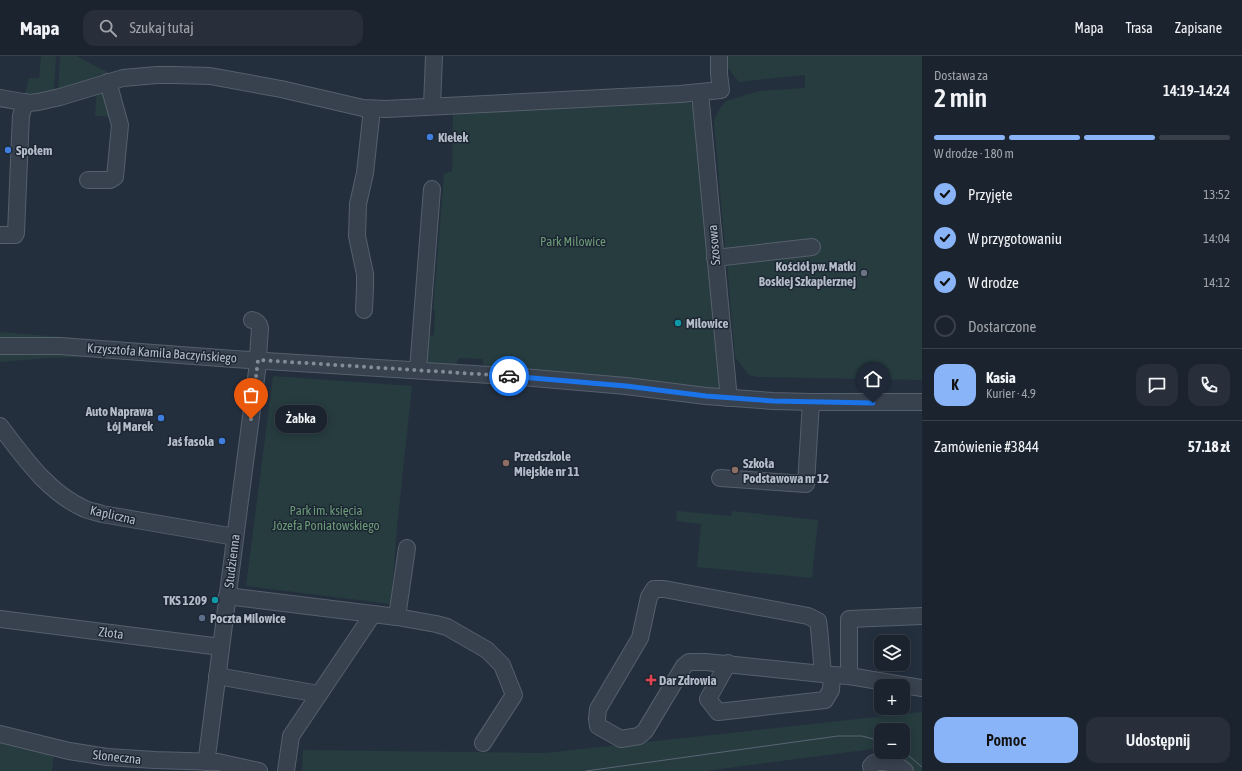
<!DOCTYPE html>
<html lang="pl">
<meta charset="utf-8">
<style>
:root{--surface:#1b232e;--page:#282f3a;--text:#f1f3f6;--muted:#a0a4aa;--line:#39404a;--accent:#8ab4f8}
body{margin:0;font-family:"Asap Condensed",sans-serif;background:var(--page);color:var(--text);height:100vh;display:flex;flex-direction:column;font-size:15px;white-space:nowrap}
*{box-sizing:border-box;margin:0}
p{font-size:13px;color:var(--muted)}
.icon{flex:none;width:22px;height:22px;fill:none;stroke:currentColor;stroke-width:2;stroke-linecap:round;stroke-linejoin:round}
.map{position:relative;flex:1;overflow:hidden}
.details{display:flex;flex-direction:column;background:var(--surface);width:320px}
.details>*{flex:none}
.buttons{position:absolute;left:874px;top:579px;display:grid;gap:8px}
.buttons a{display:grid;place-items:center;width:36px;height:36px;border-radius:8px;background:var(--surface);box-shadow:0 2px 10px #0003,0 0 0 1px var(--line);font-size:20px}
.pin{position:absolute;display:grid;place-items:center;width:34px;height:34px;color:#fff;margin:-41px -17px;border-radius:50% 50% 50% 0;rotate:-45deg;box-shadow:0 0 4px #0007}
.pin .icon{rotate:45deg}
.courier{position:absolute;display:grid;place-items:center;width:40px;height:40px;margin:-20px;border:3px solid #1a73e8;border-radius:50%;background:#fff;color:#222;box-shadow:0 1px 5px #0007}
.bubble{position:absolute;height:28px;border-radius:12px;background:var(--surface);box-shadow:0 2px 10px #0003,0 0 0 1px var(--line);font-size:13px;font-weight:600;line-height:28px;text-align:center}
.headline em{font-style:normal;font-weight:600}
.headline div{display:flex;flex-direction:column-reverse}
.headline{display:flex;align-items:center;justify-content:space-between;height:68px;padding:0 12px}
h1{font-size:26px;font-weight:600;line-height:30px}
.bar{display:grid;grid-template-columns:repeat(4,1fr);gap:6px 4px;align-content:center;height:48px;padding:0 12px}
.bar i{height:5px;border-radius:3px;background:var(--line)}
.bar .selected{background:var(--accent)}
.bar p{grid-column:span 4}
.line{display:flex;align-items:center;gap:10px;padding:0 12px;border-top:1px solid var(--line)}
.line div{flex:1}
.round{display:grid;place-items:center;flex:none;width:42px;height:42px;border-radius:12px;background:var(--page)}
ol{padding:0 12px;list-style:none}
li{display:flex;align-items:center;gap:12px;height:44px}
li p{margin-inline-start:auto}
li .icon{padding:4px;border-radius:50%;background:var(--accent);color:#111;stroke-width:4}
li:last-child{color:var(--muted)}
li i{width:22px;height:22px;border:2px solid var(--line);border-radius:50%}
.action{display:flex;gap:8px;margin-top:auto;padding:8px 12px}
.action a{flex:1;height:46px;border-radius:12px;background:var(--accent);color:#111;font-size:16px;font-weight:600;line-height:46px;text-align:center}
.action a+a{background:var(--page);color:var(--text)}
header{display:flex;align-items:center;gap:24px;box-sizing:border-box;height:56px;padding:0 20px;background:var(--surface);border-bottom:1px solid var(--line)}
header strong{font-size:19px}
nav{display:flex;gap:22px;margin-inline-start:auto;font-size:14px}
.search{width:280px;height:36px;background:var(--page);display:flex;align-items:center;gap:10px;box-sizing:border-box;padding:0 14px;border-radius:12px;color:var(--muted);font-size:15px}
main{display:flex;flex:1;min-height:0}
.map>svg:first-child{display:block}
.green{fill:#263c3f}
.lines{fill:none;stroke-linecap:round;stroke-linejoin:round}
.minor-casing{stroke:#565f6c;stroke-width:18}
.minor{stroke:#38414e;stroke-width:16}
.tram{stroke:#5a6575;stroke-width:1}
.done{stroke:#828b98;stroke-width:4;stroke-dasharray:0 7.2}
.route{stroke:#1a73e8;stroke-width:5}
.shop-dot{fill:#3f7fe0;stroke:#1d2633;stroke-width:1.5}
.worship-dot{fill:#6b7280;stroke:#1d2633;stroke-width:1.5}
.culture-dot{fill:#0f9aa8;stroke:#1d2633;stroke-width:1.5}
.education-dot{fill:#8d6e63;stroke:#1d2633;stroke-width:1.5}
.service-dot{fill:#5c6f8a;stroke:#1d2633;stroke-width:1.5}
.health-dot{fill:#e0444e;stroke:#1d2633;stroke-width:1.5}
.labels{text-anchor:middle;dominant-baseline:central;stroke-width:3;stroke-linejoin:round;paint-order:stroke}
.poi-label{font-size:13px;font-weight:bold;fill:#b4bcc9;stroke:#1d2633;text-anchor:start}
.park-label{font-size:13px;fill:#6b9a76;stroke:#1d2633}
.street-label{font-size:13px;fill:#b4bcc9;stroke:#1d2633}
</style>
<header>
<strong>Mapa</strong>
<div class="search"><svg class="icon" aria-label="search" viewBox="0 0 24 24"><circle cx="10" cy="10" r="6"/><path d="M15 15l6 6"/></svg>Szukaj tutaj</div>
<nav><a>Mapa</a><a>Trasa</a><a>Zapisane</a></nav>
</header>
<main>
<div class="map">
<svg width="922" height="715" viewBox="0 0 922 715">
<rect width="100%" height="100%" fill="#242f3e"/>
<!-- green -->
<g class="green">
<path d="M 41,0 L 56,0 L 54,39 L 39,41 L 25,39 L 29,22 L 39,22 Z"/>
<path d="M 60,0 L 76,0 L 115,20 L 58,38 Z"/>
<path d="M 724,0 L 922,0 L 922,324 L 758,321 L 749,319 L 735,301 L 727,208 L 735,192 L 725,193 L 714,66 L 715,61 L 719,54 L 726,45 L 759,35 L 805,32 L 805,19 L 739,26 L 724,7 Z"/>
<path d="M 97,32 L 106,42 L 112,61 L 95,60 Z"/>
<path d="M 687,44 L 693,49 L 702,127 L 707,203 L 721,331 L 719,334 L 485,312 L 482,303 L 459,302 L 455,310 L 426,308 L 427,280 L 434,279 L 435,254 L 433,254 L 444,118 L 452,115 L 453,54 Z"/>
<path d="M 0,276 L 162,289 L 58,282 L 0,282 Z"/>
<path d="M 23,296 L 87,299 L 87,301 L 47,302 L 0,306 L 0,297 Z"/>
<path d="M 273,320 L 412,330 L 397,471 L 391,548 L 246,530 Z"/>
<path d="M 677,455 L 731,460 L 732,455 L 818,464 L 812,522 L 697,511 L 701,468 L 676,465 Z"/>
<path d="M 922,656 L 922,715 L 913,715 L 911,709 L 881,696 L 903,696 L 903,674 L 881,674 L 881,696 L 873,693 L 706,715 L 302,715 L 303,694 L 545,697 Z"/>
<path d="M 0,684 L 54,697 L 52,715 L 0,715 Z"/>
</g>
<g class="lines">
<!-- minor casing -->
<g class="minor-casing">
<g id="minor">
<path d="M 700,37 L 728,333 L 728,342"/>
<path d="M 0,42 L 29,47 L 38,46 L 60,41 L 123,22 L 157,19 L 175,19 L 210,20 L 281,33 L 363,52 L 386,53 L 680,38 L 721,34 L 719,18 L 719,0"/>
<path d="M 432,50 L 434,0"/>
<path d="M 88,124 L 110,124 L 115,121 L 120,69 L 108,26"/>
<path d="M 0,179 L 15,179 L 16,177 L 20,81 L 21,60 L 25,46"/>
<path d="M 715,202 L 812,191"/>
<path d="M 364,254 L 365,231 L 365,218 L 357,180 L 358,148 L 365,117 L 372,53"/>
<path d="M 0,290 L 60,290 L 234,303 L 522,321 L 626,330 L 706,340 L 773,345 L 811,346 L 922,346"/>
<path d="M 418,314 L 432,133"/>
<path d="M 0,370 C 24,401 47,436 85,453 C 90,455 96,456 102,458 L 235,481"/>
<path d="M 720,422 L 806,428 L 811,346"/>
<path d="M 227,540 L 397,561 L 436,568 L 447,571 L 487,594 L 502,609 L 514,639 L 483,687"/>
<path d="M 397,561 L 407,492"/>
<path d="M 0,563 L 221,591"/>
<path d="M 728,607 L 708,643 L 718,656 L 825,644 L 831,634 L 832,619"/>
<path d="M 823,618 L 819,572 L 818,565 L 808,560 L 664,533 L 654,533 L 649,541 L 640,582 L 598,653 L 597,663 L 598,670 L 621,683 L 639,680 L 645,675 L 684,610 L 689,606 L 706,606 L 832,619 L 849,620 L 922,632"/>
<path d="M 217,620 L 319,638"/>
<path d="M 849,620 L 849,563 L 922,560"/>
<path d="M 0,678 L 69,695 L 107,701 L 155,704 L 218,706 L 259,715"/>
<path d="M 206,706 L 208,693 L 239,452 L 257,315 L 260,272 C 259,267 257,265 252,264"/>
<path d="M 871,710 L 874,707 C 884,704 897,708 905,715"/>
<path d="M 286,715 L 291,680 L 373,558"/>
</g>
</g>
<!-- minor -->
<use href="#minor" class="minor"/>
<!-- tram -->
<g class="tram">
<path d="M 903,695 L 922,711"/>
<path d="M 586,715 L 838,680 L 862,680 L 881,685"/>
</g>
</g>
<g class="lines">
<!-- done -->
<path class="done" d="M 251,363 L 258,304 L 509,320"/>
<!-- route -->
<path class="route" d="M 509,320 L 626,330 L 706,340 L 773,345 L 873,347"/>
</g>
<!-- markers -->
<g class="shop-dot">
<circle cx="430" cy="81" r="4"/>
<circle cx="8" cy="94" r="4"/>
<circle cx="161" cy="362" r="4"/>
<circle cx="222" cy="385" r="4"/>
</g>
<circle class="worship-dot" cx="864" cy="217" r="4"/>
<g class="culture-dot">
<circle cx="678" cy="267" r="4"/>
<circle cx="215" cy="544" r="4"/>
</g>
<g class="education-dot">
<circle cx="506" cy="407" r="4"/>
<circle cx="735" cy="414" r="4"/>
</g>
<circle class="service-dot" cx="202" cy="562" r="4"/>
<path class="health-dot" d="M649 618h4v4h4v4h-4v4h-4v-4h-4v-4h4z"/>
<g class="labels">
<!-- poi labels -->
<g class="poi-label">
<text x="438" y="81">Kiełek</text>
<text x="16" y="94">Społem</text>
<text x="856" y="210" text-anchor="end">Kościół pw. Matki<tspan x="856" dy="15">Boskiej Szkaplerznej</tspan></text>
<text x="686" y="267">Milowice</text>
<text x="153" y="355" text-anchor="end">Auto Naprawa<tspan x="153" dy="15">Łój Marek</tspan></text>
<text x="214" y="385" text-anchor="end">Jaś fasola</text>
<text x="514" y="400">Przedszkole<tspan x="514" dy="15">Miejskie nr 11</tspan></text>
<text x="743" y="407">Szkoła<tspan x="743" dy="15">Podstawowa nr 12</tspan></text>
<text x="207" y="544" text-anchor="end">TKS 1209</text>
<text x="210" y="562">Poczta Milowice</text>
<text x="659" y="624">Dar Zdrowia</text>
</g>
<!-- park labels -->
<g class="park-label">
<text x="573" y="185">Park Milowice</text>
<text x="326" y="454">Park im. księcia<tspan x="326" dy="15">Józefa Poniatowskiego</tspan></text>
</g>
<!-- street labels -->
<g class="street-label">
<text transform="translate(714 189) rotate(-95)">Szosowa</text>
<text transform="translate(162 297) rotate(4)">Krzysztofa Kamila Baczyńskiego</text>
<text transform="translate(113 459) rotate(13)">Kapliczna</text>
<text transform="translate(232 505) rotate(-83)">Studzienna</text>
<text transform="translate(111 577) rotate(7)">Złota</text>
<text transform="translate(117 701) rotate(6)">Słoneczna</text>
</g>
</g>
</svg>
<div class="buttons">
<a><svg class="icon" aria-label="layers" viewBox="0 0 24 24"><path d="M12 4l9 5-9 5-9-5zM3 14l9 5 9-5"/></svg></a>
<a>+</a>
<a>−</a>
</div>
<div class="pin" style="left:251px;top:363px;background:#ea580c"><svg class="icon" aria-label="bag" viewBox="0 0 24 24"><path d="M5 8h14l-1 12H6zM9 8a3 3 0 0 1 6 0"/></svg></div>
<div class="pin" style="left:873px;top:347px;background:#1f2937"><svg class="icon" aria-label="home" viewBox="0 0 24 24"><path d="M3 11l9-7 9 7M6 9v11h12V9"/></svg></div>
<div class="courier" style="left:509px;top:320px"><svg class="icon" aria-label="car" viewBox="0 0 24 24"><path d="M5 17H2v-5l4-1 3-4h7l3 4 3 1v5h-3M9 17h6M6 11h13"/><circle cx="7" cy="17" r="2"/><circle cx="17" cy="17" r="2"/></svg></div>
<div class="bubble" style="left:275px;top:349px;width:52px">Żabka</div>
</div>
<section class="details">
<div class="headline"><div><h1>2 min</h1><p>Dostawa za</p></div><em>14:19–14:24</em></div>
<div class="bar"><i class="selected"></i><i class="selected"></i><i class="selected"></i><i></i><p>W drodze · 180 m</p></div>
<ol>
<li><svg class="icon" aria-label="check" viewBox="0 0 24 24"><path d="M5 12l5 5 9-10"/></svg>Przyjęte<p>13:52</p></li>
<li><svg class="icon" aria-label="check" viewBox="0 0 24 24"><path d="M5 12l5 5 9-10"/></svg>W przygotowaniu<p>14:04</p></li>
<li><svg class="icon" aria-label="check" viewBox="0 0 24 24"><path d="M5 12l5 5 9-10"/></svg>W drodze<p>14:12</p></li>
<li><i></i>Dostarczone</li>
</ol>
<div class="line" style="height:72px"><b class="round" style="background:var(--accent);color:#111">K</b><div><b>Kasia</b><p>Kurier · 4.9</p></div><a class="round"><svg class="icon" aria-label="chat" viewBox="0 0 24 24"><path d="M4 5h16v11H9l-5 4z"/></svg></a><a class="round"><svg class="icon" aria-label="phone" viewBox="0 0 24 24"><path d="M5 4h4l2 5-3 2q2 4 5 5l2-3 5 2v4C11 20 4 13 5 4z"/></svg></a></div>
<div class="line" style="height:52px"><div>Zamówienie #3844</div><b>57.18 zł</b></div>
<div class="action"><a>Pomoc</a><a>Udostępnij</a></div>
</section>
</main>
